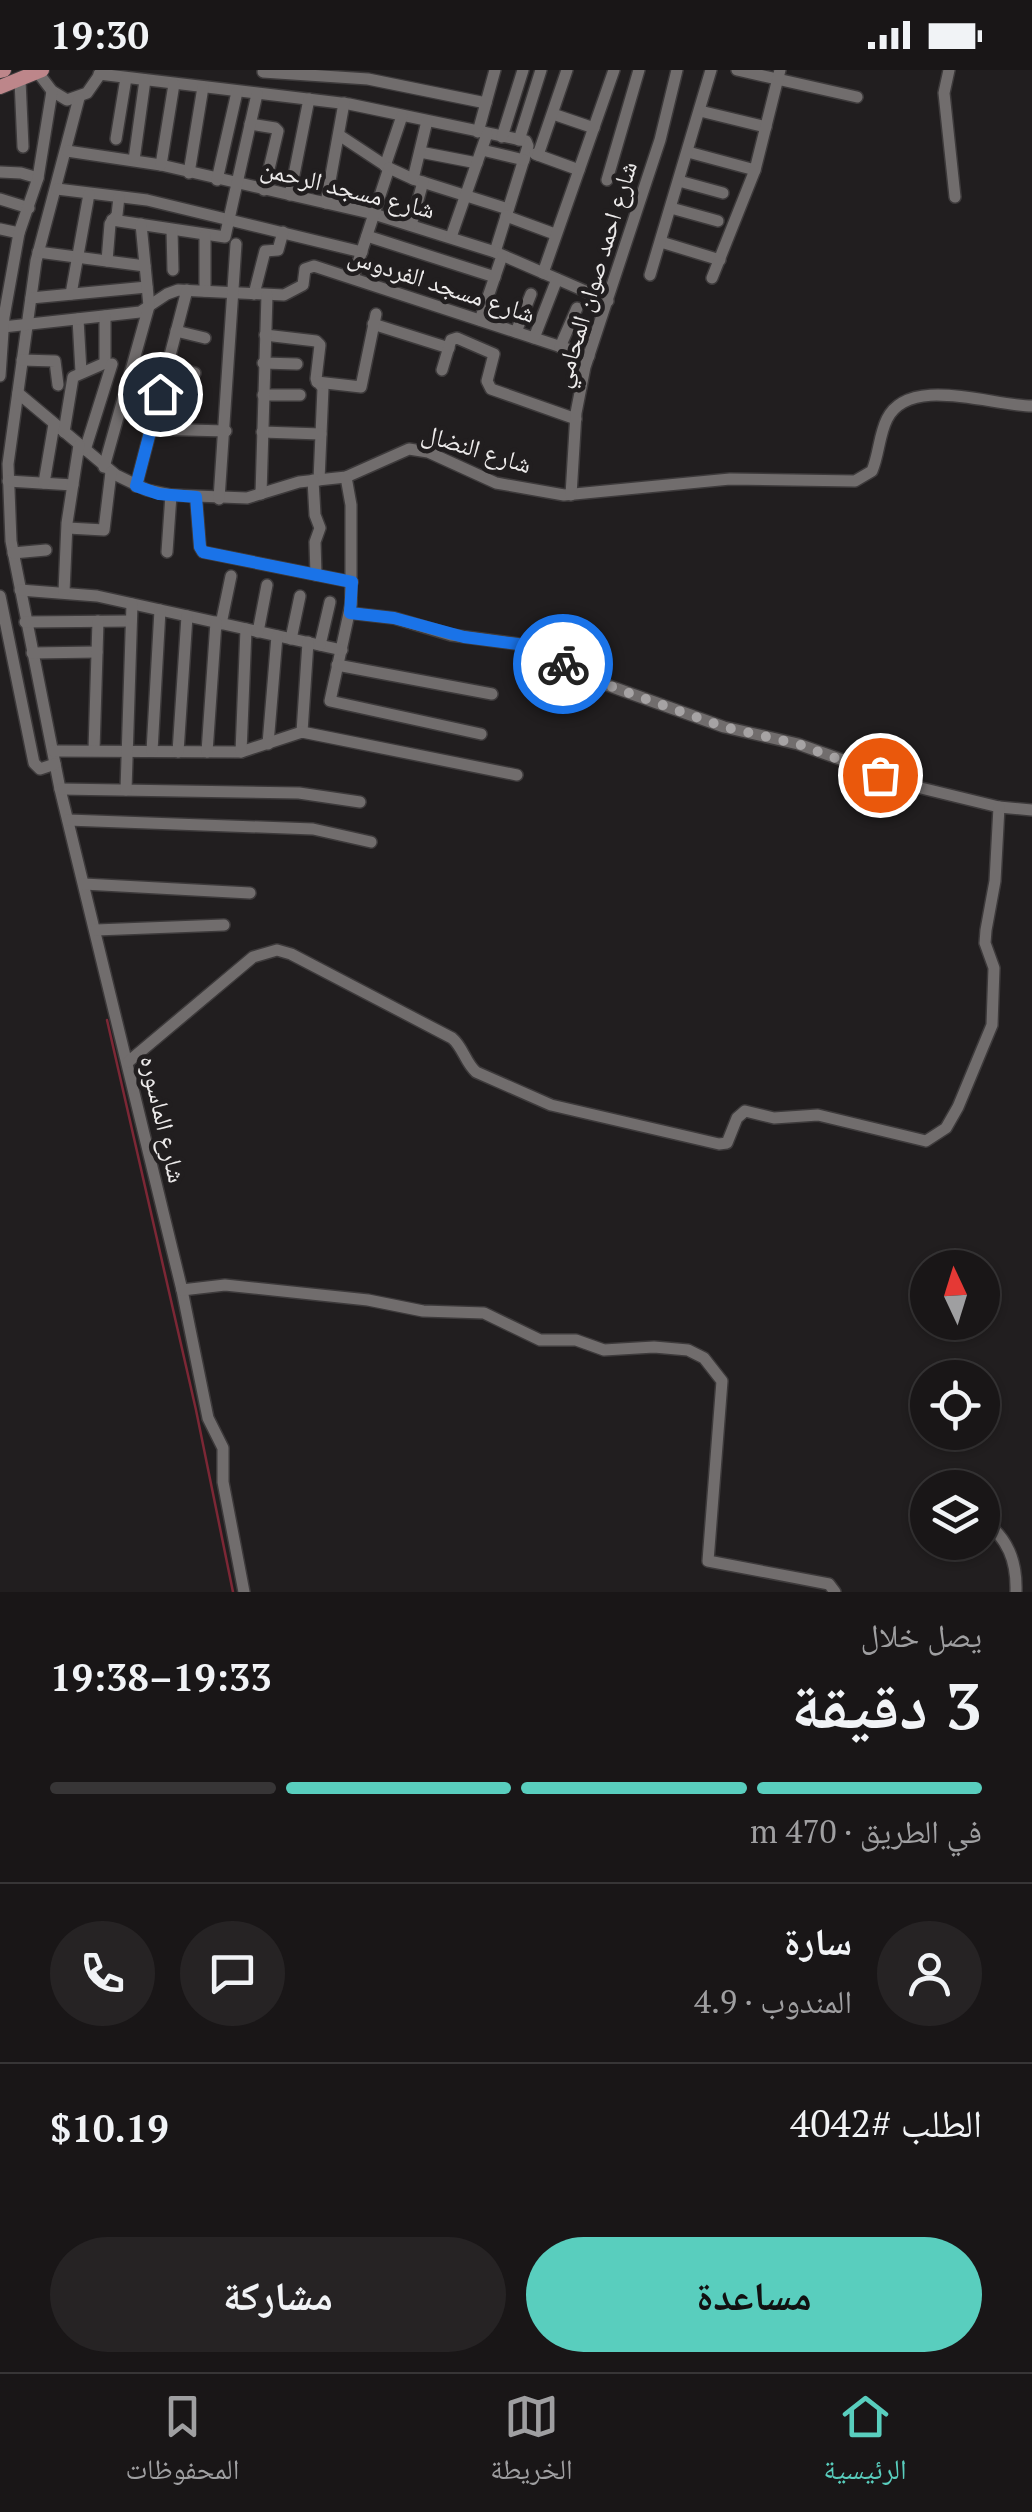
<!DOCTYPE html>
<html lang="ar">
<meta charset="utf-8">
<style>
:root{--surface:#191617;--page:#262324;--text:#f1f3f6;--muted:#9f9fa1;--line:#373536;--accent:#59cebe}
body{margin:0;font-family:"PT Serif","Noto Naskh Arabic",serif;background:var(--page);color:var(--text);direction:rtl;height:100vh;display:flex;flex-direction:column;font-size:38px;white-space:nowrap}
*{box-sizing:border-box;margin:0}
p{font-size:32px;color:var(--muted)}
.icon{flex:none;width:55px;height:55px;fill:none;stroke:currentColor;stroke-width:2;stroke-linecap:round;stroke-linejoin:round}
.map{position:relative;height:1522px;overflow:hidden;direction:ltr}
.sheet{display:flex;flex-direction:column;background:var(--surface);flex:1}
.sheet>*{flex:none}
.needle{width:65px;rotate:356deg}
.buttons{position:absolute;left:910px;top:1180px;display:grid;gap:20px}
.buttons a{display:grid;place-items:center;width:90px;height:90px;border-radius:50%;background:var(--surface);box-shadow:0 2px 8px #0004,0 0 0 2px var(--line);font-size:50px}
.pin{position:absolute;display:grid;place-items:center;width:85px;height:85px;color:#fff;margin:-42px;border:5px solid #fff;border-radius:50%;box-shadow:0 2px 10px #0007}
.courier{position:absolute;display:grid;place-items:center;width:100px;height:100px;margin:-50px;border:8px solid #1a73e8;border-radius:50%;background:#fff;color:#222;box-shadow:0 2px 12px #0007}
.summary em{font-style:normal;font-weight:700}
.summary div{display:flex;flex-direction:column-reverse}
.summary{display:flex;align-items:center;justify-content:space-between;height:170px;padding:0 50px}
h1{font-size:65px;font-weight:700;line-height:75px}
.bar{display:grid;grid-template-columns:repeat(4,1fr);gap:15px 10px;align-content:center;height:120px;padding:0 50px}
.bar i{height:12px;border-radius:8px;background:var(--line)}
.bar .current{background:var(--accent)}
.bar p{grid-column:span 4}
.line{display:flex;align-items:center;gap:25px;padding:0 50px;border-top:2px solid var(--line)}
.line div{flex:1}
.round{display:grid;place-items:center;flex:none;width:105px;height:105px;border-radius:52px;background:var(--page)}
.primary-button{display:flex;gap:20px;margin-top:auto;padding:20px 50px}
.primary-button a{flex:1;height:115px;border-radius:60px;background:var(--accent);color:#111;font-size:40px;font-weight:700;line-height:115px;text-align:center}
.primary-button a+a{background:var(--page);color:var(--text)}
.status{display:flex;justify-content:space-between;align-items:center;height:70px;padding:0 50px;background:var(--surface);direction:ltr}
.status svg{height:28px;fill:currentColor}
.tab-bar{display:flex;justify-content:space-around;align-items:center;height:140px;border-top:2px solid var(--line);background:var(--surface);font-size:28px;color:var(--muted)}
.tab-bar a{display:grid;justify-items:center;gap:5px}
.tab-bar .current{color:var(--accent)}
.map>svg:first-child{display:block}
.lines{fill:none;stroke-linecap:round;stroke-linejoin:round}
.stream{stroke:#7c2735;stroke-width:2.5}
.minor-casing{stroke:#3d3a3b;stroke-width:14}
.major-casing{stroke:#3d3a3b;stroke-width:16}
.minor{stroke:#716d6d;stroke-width:11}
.major{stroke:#bd868a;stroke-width:14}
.done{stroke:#a6a3a4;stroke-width:10;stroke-dasharray:0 18}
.route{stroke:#1a73e8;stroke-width:12}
.labels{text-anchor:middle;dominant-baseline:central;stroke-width:9;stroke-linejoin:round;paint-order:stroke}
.street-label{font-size:25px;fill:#edebeb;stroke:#211e1f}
</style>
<div class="status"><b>19:30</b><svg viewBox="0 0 49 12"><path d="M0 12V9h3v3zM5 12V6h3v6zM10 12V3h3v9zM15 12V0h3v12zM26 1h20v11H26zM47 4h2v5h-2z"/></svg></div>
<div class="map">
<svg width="1032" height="1522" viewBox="0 0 1032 1522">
<rect width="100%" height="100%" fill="#211e1f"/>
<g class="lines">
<!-- stream -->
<path class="stream" d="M 107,950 L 196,1340 L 233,1522"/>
<!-- minor casing -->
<g class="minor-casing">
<g id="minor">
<path d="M 36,0 L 52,21 L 67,30 L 87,23 L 103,0"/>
<path d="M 737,0 L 857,27"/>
<path d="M 949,0 L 944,23 L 955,127"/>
<path d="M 263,2 L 368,9 L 486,33"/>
<path d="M 99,4 L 349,34 L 526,71 L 528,76 L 495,182"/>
<path d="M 20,10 L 23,77"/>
<path d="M 79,28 L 36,191 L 8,394 L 11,471 L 60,719 L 182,1220 L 208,1348 L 223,1378 L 223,1412 L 244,1522"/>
<path d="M 700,41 L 766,57"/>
<path d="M 553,44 L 594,58"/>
<path d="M 250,54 L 275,58 L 278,61 L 264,120"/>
<path d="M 478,62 L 495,0"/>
<path d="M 339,65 L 389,98 L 413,109 L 508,139"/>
<path d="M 502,67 L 523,0"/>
<path d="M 116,69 L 126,8"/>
<path d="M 519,70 L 541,0"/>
<path d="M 482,80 L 524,90"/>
<path d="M 67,81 L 161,95 L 374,144 L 495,182 L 608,231"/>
<path d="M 420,82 L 477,93"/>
<path d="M 688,82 L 755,100"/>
<path d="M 535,84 L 579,100"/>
<path d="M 538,85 L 567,0"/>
<path d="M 134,90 L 145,10"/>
<path d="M 161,95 L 174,14"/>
<path d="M 385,96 L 402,46"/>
<path d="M 0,102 L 21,103 L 38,108"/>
<path d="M 189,103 L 203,17"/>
<path d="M 413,109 L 427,51"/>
<path d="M 217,110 L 237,22"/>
<path d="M 607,110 L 639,0"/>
<path d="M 679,111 L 723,123"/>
<path d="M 57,119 L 147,130 L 362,182"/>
<path d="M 290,125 L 309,29"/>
<path d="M 0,129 L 29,138"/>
<path d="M 326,133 L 344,33"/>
<path d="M 671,138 L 718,151"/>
<path d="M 506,146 L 552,163"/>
<path d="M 112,150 L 225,167 L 257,24"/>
<path d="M 411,155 L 423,112"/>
<path d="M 0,159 L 19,163"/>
<path d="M 172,160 L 173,200"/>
<path d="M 367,166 L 495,207"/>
<path d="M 451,167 L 487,64"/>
<path d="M 661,172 L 720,190"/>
<path d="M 38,182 L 145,196"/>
<path d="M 107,191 L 110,154 L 117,145 L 119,127"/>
<path d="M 543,203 L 614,0"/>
<path d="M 650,205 L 711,0"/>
<path d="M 353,208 L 389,98"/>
<path d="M 712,208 L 755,100 L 780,0"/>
<path d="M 205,221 L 205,165"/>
<path d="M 71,224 L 89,124"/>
<path d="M 254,224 L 265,181 L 278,180 L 283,162"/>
<path d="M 31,228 L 147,217"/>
<path d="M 78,249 L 81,302"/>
<path d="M 480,250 L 502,186"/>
<path d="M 373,254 L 449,278"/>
<path d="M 3,257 L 140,242 L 167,224 L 178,220 L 284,225 L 303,215 L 305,199 L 314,196 L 589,286"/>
<path d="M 176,261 L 205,268"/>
<path d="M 516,262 L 531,224"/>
<path d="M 265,265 L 316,271 L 320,275 L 316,309 L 323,318 L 319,410"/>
<path d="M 534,268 L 557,209"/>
<path d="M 560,277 L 577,238"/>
<path d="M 22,290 L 55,291 L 58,315"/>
<path d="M 263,293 L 297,294"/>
<path d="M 167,296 L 195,303"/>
<path d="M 442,300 L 451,270 L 457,268 L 494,284 L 487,311 L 491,319 L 576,349"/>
<path d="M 0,306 L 4,247 L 19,163 L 38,108 L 52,21"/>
<path d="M 317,312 L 361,317 L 376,244"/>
<path d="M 18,323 L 116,405 L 147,420 L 171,425 L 247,428 L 299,412 L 346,407 L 409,379 L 428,382 L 496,413 L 564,425 L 730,409 L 855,411 L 872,401 C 879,384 879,365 887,349 C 909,304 992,336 1032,336"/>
<path d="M 263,325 L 300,325"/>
<path d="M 151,359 L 226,361"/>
<path d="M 64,362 L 73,307 L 105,293 L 105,246"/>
<path d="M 262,362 L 321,364"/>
<path d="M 85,380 L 112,294"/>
<path d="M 104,397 L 149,236 L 141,154"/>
<path d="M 346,407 L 351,435 L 351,534 L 330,631 L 481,664"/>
<path d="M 313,410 L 315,445 L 320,458 L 315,472 L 316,505"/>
<path d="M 8,411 L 73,415"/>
<path d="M 44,413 L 54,354"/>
<path d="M 136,416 L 187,220"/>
<path d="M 261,424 L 267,225"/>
<path d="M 571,425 L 576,343 L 585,297 L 660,70 L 677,0"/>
<path d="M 196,427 L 200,477 L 203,482 L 352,512"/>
<path d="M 219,429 L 236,174"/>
<path d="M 68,458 L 104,460 L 111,402"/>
<path d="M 167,482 L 171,425"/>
<path d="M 13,483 L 46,480"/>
<path d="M 20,520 L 97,526 L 342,580"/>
<path d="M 64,522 L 67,453 L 79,375"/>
<path d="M 0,526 L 34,693 L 40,699 L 55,694"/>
<path d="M 350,543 L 394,548 L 451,565 L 518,574 L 604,614 L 724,657 L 798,674 L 921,718 L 999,737 L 1032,740"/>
<path d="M 25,552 L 131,551"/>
<path d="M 221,554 L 231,506"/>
<path d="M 258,562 L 267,515"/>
<path d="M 291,569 L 300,526"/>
<path d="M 320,575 L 330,532"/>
<path d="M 32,583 L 97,582"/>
<path d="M 337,595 L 492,624"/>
<path d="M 302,662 L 308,572"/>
<path d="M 268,674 L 277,566"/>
<path d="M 94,680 L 98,551"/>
<path d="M 53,681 L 241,682 L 302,662 L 517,705"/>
<path d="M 152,681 L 160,540"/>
<path d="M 178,682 L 187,546"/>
<path d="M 207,682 L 216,552"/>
<path d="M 241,682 L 246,559"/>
<path d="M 60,719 L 299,723 L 360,732"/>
<path d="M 126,720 L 132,534"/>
<path d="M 68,750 L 313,759 L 371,772"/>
<path d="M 84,814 L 250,823"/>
<path d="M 96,860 L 224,855"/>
<path d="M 128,992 L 253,887 L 277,880 L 291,884 L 452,968 C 463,977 465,992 476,1002 L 551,1035 L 719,1074 L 727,1073 L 737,1048 L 745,1041 L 774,1048 L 818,1045 L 926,1071 L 946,1058 L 958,1037 L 992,955 L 994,898 L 985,873 L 986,860 L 995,811 L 999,737"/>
<path d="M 182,1220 L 225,1215 L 368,1230 L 423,1241 L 484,1243 L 540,1270 L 576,1270 L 604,1280 L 654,1277 L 688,1280 L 704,1288 L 722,1311 L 708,1491 L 829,1514 L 835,1522"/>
<path d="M 982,1449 C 1008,1468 1017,1491 1016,1522"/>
</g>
</g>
<!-- major casing -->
<g class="major-casing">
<g id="major">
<path d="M 0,1 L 4,0"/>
<path d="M 0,17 L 42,0"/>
</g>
</g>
<!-- minor -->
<use href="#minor" class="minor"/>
<!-- major -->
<use href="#major" class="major"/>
</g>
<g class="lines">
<!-- done -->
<path class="done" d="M 563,594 L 615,618 L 724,657 L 798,674 L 880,705"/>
<!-- route -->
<path class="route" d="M 160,324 L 136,416 L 159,424 L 196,427 L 200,477 L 203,482 L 352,512 L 350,543 L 394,548 L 464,567 L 518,574 L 563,594"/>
</g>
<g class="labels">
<!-- street labels -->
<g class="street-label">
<text transform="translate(348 118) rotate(14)">شارع مسجد الرحمن</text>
<text transform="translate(594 204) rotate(-73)">شارع احمد صوان المحامي</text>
<text transform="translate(442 214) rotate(18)">شارع مسجد الفردوس</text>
<text transform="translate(477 378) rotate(17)">شارع النضال</text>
<text transform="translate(164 1049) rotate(77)">شارع الماسوره</text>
</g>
</g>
</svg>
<div class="buttons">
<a><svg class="needle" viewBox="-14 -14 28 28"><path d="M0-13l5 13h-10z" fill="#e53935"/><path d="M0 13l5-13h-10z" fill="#9f9fa1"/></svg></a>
<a><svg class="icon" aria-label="locate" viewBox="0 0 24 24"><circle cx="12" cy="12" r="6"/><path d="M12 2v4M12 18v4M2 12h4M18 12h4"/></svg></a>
<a><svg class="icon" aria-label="layers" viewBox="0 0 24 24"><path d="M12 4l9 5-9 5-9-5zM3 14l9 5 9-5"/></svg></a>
</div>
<div class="pin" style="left:880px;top:705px;background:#ea580c"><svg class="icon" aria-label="bag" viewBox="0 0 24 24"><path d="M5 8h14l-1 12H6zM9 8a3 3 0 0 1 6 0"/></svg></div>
<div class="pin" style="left:160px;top:324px;background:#1f2937"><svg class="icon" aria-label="home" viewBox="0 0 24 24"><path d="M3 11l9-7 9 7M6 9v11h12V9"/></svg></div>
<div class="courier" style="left:563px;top:594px"><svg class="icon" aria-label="bike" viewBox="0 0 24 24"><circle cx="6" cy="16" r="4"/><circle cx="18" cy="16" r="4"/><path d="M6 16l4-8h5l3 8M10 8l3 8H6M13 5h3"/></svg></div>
</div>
<section class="sheet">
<div class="summary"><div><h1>3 دقيقة</h1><p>يصل خلال</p></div><em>19:33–19:38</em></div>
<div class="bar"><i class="current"></i><i class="current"></i><i class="current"></i><i></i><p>في الطريق · 470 m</p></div>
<div class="line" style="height:180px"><a class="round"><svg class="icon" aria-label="person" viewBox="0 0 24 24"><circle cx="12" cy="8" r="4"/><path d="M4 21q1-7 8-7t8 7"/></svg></a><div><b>سارة</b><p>المندوب · 4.9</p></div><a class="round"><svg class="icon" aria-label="chat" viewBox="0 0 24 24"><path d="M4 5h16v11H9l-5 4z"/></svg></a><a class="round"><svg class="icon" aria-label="phone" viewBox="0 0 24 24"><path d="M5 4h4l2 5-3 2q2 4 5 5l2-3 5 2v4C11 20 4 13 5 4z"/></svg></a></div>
<div class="line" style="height:130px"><div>الطلب #4042</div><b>$10.19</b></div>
<div class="primary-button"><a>مساعدة</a><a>مشاركة</a></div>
</section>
<nav class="tab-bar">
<a class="current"><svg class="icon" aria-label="home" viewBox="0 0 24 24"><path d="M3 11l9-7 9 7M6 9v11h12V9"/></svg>الرئيسية</a>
<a><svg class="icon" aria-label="map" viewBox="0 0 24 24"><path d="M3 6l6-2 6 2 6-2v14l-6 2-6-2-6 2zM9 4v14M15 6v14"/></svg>الخريطة</a>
<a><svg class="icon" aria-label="saved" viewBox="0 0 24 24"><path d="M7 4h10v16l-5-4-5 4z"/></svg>المحفوظات</a>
</nav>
